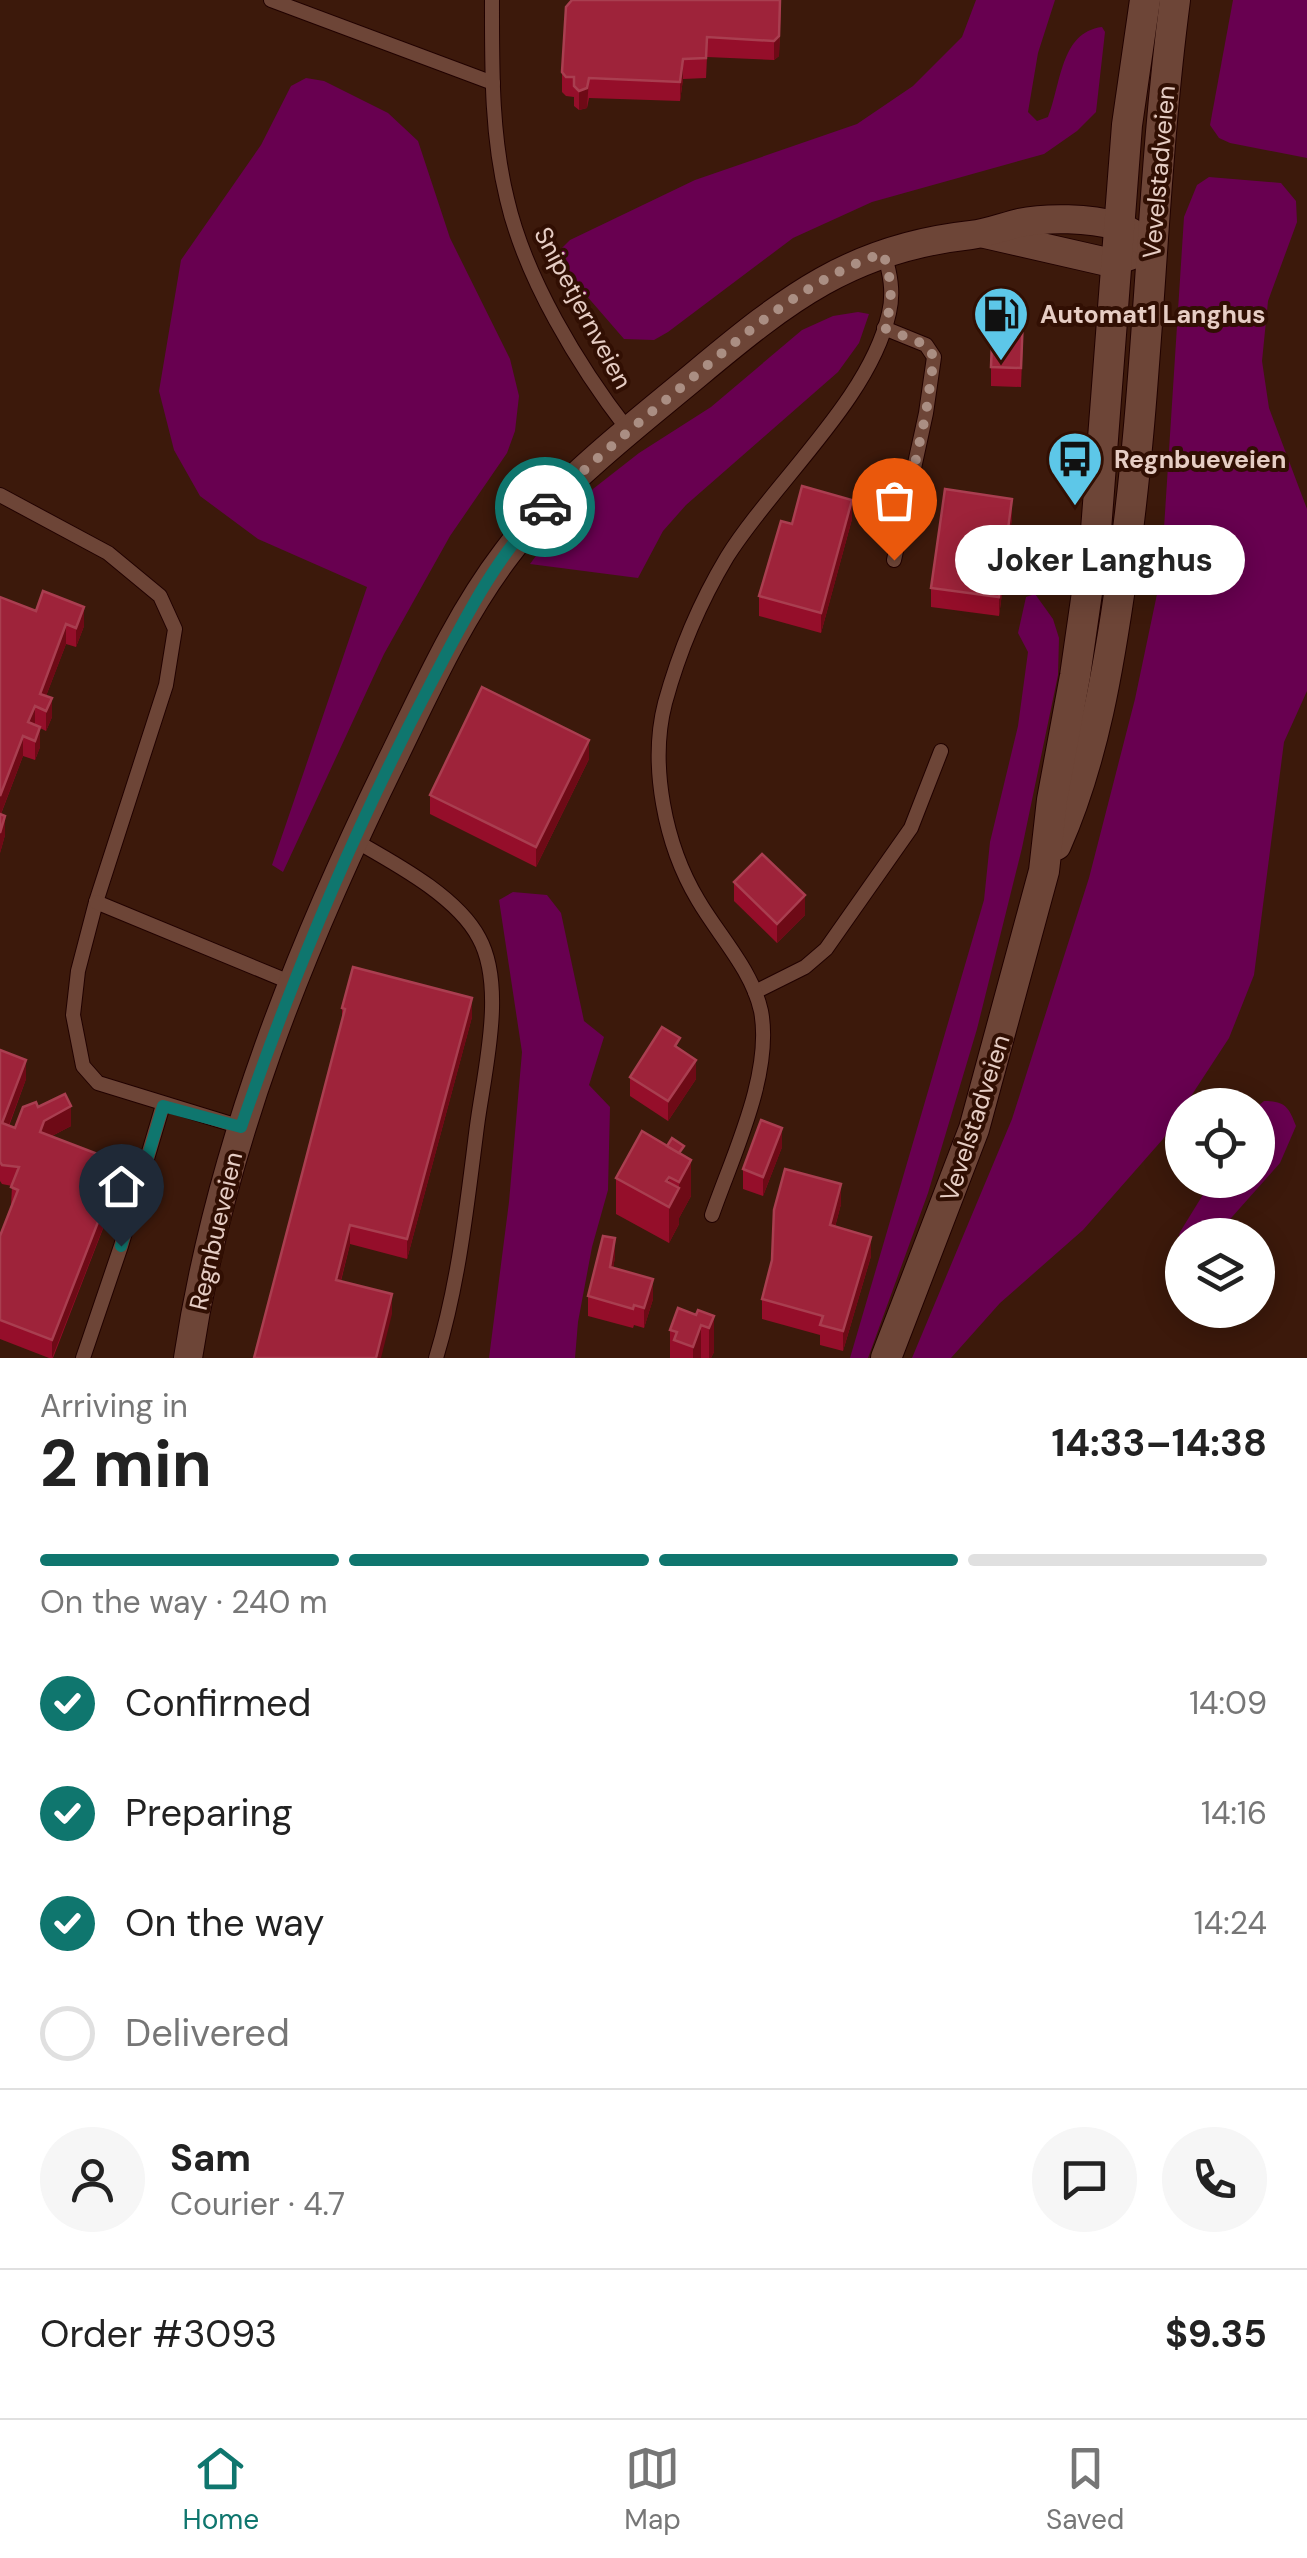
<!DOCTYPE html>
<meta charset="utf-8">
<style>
:root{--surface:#fff;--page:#f6f6f6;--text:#222;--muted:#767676;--line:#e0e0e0;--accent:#0f766e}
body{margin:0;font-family:"DM Sans",sans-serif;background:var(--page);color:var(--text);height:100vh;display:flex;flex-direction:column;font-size:38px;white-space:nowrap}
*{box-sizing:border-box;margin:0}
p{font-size:32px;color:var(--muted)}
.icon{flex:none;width:55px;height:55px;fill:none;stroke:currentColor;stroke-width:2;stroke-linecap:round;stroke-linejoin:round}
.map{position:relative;height:1358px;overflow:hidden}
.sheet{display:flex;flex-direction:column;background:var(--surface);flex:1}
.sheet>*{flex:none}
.fabs{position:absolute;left:1165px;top:1088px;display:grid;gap:20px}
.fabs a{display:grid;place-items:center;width:110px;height:110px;border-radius:50%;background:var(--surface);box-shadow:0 5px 25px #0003;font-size:50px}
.pin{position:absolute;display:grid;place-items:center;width:85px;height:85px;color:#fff;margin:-102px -42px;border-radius:50% 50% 50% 0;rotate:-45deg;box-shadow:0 0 10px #0007}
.pin .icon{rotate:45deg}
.courier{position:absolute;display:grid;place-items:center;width:100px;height:100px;margin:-50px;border:8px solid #0f766e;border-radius:50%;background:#fff;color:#222;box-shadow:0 2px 12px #0007}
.bubble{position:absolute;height:70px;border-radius:35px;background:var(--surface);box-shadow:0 5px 25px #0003;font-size:32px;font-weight:700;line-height:70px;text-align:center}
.headline em{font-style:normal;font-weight:700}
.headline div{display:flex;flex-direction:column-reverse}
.headline{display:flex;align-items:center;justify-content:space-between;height:170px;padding:0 40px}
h1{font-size:65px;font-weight:700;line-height:75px}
.bar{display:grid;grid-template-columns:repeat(4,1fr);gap:15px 10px;align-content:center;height:120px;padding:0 40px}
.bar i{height:12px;border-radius:8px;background:var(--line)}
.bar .active{background:var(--accent)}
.bar p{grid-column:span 4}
.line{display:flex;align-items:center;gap:25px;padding:0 40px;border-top:2px solid var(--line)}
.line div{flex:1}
.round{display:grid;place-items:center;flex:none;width:105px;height:105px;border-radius:52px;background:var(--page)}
ol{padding:0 40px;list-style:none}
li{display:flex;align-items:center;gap:30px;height:110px}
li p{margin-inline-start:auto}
li .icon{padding:10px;border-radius:50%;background:var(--accent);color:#fff;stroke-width:4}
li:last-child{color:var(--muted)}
li i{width:55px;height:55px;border:5px solid var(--line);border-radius:50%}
.menu{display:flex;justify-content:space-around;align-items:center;height:140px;border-top:2px solid var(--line);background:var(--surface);font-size:28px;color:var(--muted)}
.menu a{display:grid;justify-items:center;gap:5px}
.menu .active{color:var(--accent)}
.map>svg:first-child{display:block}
.green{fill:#680050}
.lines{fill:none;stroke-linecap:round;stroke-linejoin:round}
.lane-casing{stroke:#210200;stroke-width:16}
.street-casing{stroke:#210200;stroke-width:30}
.secondary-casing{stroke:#210200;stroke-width:32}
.lane{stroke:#6d4537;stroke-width:14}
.street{stroke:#6d4537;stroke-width:28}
.secondary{stroke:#6d4537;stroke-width:30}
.wall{fill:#950e2a}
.shaded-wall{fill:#6e0a16}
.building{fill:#9e233a;stroke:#a93e50;stroke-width:2.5}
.done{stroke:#aa8e83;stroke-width:10;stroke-dasharray:0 18}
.route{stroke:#0f766e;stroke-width:12}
.labels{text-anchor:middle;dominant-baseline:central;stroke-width:8;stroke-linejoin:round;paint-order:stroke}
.street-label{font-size:25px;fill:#e6cdc4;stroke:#310f03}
.poi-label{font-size:25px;font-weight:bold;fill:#e6cdc4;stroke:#310f03;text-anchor:start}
</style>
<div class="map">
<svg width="1307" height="1358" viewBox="0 0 1307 1358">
<rect width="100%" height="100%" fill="#3c190b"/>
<!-- green -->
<g class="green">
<path d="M 976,0 L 1055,0 L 1038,53 L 1028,112 L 1037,121 L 1048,117 C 1061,86 1060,32 1102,27 L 1105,32 L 1096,112 L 1077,131 L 1044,154 L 872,202 L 793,238 L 668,332 L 654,340 L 624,339 L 553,257 L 570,240 L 695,180 L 857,124 L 913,86 L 962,37 Z"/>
<path d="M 1233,0 L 1307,0 L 1307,158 L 1230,143 L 1219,138 L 1210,125 Z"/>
<path d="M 306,78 L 324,81 L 388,113 L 418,141 L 450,238 L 510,359 L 519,396 L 515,431 L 507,453 L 450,536 L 384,654 L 283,872 L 272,865 L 367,587 L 258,539 L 200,496 L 174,450 L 159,391 L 181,260 L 261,145 L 291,86 Z"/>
<path d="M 1209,177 L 1281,183 L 1296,201 L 1297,222 L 1268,301 L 1262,361 L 1269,408 L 1307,509 L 1307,691 L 1284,742 L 1254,975 L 1229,1038 L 1163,1139 L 1083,1230 L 1000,1303 L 951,1358 L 912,1358 L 1012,1119 L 1089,878 L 1135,699 L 1161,575 L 1184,217 L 1197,185 Z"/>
<path d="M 858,312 L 869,314 L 859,343 L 838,372 L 686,505 L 663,531 L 638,578 L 530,564 L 575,503 L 639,453 L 711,407 L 802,330 L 833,316 Z"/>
<path d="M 1035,594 L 1053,619 L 1059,638 L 1058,675 L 1022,848 L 977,1029 L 928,1193 L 868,1358 L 850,1358 L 984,900 L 990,842 L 1018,726 L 1028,652 L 1018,633 L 1026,597 Z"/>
<path d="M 513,892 L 547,895 L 561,913 L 584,1021 L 604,1037 L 589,1085 L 610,1107 L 608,1190 L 592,1247 L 578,1322 L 575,1358 L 489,1358 L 509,1202 L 522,1052 L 499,900 Z"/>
<path d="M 1264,1101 C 1285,1101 1289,1107 1296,1126 L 1280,1163 L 1216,1235 L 1182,1235 L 1182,1251 L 1176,1247 L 1180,1232 L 1212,1180 L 1258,1180 L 1258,1106 Z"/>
</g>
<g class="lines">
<!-- lane casing -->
<g class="lane-casing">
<g id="lane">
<path d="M 271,0 L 493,83"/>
<path d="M 492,0 C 492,67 491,134 507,199 C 525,278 579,367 628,430"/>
<path d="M 884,328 L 926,345 L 934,357 L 926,413 L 894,560"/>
<path d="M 0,495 L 108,553 L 160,596 L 175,629 L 166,685 L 96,902 L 78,971 L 73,1015 L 83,1066 L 98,1083 L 241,1127"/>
<path d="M 354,840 C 394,863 457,896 479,938 C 506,987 484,1072 477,1126 C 467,1204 459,1283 436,1358"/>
<path d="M 96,902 L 292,983"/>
<path d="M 755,992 L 805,967 L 826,949 L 911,828 L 941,751"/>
<path d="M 712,1215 C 732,1157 773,1074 761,1011 C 752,970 719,936 698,900 C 665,845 649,765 665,703 C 679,652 700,602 727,557 C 774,482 870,399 889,313 C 894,292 890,273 884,253"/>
<path d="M 83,1358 L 121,1246 L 163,1105"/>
</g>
</g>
<!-- street casing -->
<g class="street-casing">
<g id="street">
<path d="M 985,234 L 1103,261 L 1118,260 L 1138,253"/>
<path d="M 188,1358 C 220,1146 301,945 395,754 C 428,686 461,613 507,553 C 560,482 631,429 698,373 C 787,299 851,248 971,235 C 988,233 1003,227 1019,223 C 1047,217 1090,218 1117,226 C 1129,229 1142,240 1152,247"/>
</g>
</g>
<!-- secondary casing -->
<g class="secondary-casing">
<g id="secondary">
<path d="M 1056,845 C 1094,759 1109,666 1122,574 C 1150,383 1150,190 1175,0"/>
<path d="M 886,1358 L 974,1129 L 1044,871 L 1052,800 L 1075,676 L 1096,530 L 1127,125 L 1145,0"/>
</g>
</g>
<!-- lane -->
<use href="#lane" class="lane"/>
<!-- street -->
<use href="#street" class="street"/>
<!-- secondary -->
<use href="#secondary" class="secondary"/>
</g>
<!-- wall -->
<g class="wall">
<path d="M 781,0 L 779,56 L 774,60 L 707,57 L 706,78 L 683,79 L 680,101 L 589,98 L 587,108 L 579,110 L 574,106 L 574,97 L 566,96 L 562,92 L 562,72 L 590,2 Z"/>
<path d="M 1023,336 L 1021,387 L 991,386 L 991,367 Z"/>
<path d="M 1012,518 L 999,616 L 931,607 L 931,588 Z"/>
<path d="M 852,519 L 821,633 L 759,616 L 759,596 L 792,524 Z"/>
<path d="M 0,597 L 36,611 L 84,626 L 76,647 L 66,644 L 46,696 L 52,717 L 46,731 L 40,728 L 40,747 L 35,760 L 23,756 L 1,814 L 5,835 L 0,853 Z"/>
<path d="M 589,759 L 536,867 L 430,814 L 430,795 Z"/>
<path d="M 734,882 L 805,915 L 777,943 L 734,901 Z"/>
<path d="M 342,1008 L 472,1017 L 407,1259 L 350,1244 L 341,1281 L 392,1314 L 254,1358 L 342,1020 Z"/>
<path d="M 680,1049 L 696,1079 L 668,1121 L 630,1096 L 630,1077 Z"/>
<path d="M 0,1050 L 26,1079 L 9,1126 L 15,1128 L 38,1107 L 71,1126 L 52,1136 L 121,1182 L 53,1358 L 49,1358 L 0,1339 L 0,1236 L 11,1207 L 12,1186 L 2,1184 L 0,1181 Z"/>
<path d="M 782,1147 L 763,1196 L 743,1189 L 743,1169 Z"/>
<path d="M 684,1156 L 691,1196 L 679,1218 L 679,1224 L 669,1243 L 616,1214 L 616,1178 Z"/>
<path d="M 841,1204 L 835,1227 L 871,1256 L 843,1351 L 820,1345 L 820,1335 L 762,1319 L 762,1299 Z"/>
<path d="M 615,1257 L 613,1268 L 653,1299 L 644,1328 L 634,1325 L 633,1328 L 588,1316 L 588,1296 Z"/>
<path d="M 696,1315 L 714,1316 L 714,1352 L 711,1358 L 670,1358 L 670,1330 Z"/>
</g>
<!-- shaded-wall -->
<g class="shaded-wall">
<path d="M 780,0 L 779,56 L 774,60 L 774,41 Z"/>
<path d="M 683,59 L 683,79 L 680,101 L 680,82 Z"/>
<path d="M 589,78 L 587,108 L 579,110 L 579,91 Z"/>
<path d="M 1012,499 L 1012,518 L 999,616 L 999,597 Z"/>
<path d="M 852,500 L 852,519 L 821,633 L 821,613 Z"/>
<path d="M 84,607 L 84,626 L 76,647 L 76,628 Z"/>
<path d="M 66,624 L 66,644 L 41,709 L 40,694 Z"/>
<path d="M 52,698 L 52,717 L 46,731 L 46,711 Z"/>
<path d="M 35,706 L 35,726 L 28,722 Z"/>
<path d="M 40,727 L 40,747 L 35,760 L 35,741 Z"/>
<path d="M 23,736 L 23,756 L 0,816 L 0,796 Z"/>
<path d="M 589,740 L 589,759 L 536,867 L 536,847 Z"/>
<path d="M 5,816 L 5,835 L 0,853 L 0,833 Z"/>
<path d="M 805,895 L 805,915 L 777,943 L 777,924 Z"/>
<path d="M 472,998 L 472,1017 L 407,1259 L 407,1239 Z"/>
<path d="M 26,1060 L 26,1079 L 2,1143 L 2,1123 Z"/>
<path d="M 696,1060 L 696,1079 L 668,1121 L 668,1101 Z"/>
<path d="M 71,1106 L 71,1126 L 44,1140 L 40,1132 L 44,1121 Z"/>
<path d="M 782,1128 L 782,1147 L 763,1196 L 763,1177 Z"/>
<path d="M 691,1160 L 691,1196 L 679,1218 L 679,1182 Z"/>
<path d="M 121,1163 L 121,1182 L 52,1358 L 52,1340 Z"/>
<path d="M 669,1177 L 669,1206 L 679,1188 L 679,1224 L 669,1243 L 669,1207 L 666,1181 Z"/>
<path d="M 841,1184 L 841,1204 L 830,1245 L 830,1225 Z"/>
<path d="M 350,1225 L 350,1244 L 336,1299 L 336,1280 Z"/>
<path d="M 871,1237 L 871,1256 L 843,1351 L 843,1331 Z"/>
<path d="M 615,1238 L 615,1257 L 610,1286 L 610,1267 Z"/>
<path d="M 653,1279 L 653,1299 L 644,1328 L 644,1308 Z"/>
<path d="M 392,1294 L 392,1314 L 381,1358 L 376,1358 Z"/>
<path d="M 714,1316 L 714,1352 L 711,1358 L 709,1358 L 709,1328 Z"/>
<path d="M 701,1325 L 701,1358 L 693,1358 L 693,1347 Z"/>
</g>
<!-- building -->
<g class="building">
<path d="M 572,0 L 780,0 L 779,36 L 774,41 L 707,37 L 706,58 L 683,59 L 680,82 L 589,78 L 587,88 L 579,91 L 574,86 L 574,77 L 566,77 L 562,72 L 566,7 Z"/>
<path d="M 993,315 L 1023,316 L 1021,368 L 991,367 Z"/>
<path d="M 802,486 L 852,500 L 821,613 L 759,596 L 781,521 L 792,524 Z"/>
<path d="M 945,489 L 1012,499 L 999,597 L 931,588 Z"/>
<path d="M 43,591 L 84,607 L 76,628 L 66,624 L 40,694 L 52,698 L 46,711 L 35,706 L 28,722 L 40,727 L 35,741 L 23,736 L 0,796 L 0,597 L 36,611 Z"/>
<path d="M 482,687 L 589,740 L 536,847 L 430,795 Z"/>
<path d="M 0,814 L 5,816 L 0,833 Z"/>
<path d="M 762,854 L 805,895 L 777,924 L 734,882 Z"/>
<path d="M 353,967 L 472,998 L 407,1239 L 350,1225 L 336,1280 L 392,1294 L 376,1358 L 254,1358 L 345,1009 L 342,1008 Z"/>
<path d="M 662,1027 L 680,1038 L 675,1046 L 696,1060 L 668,1101 L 630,1077 Z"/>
<path d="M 0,1050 L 26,1060 L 2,1123 L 15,1128 L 23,1107 L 36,1102 L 38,1107 L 65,1094 L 71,1106 L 44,1121 L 40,1132 L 121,1163 L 52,1340 L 0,1320 L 0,1236 L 18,1190 L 11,1187 L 19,1167 L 2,1165 L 0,1162 Z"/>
<path d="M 761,1120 L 782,1128 L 763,1177 L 743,1169 Z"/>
<path d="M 642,1131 L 691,1160 L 679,1182 L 669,1177 L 666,1181 L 679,1188 L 669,1207 L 616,1178 Z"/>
<path d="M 672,1138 L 684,1146 L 679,1153 L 667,1146 Z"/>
<path d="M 785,1169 L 841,1184 L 830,1225 L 871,1237 L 843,1331 L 820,1325 L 823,1316 L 762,1299 L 772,1260 L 774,1210 Z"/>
<path d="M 603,1236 L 615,1238 L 610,1267 L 653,1279 L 644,1308 L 634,1305 L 633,1309 L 588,1296 Z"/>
<path d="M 678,1308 L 696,1315 L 698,1310 L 714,1316 L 709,1328 L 701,1325 L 693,1347 L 674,1340 L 677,1332 L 670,1330 Z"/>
</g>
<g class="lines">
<!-- done -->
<path class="done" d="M 545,507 C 590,463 637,424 685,384 C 747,332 806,280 883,253 C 892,280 894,302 884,328 L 926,345 L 934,357 L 926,413 L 894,560"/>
<!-- route -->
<path class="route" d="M 121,1246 L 163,1106 L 241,1127 C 293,975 355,827 430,685 C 463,622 495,557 545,507"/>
</g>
<!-- icons -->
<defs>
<g id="fuel-pin" transform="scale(2.875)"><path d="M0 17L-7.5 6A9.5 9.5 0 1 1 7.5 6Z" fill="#5dc7e8" stroke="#310f03"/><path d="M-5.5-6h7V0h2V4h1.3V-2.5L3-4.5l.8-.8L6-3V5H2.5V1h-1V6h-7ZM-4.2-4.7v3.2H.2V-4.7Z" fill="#111"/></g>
<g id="bus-pin" transform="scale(2.875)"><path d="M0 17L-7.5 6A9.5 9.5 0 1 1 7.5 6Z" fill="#5dc7e8" stroke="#310f03"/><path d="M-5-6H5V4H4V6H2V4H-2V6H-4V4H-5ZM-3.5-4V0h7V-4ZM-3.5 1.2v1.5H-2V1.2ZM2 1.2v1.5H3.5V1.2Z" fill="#111"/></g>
</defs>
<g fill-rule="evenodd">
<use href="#fuel-pin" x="1001" y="314"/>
<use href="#bus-pin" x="1075" y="459"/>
</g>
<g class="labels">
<!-- street labels -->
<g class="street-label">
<text transform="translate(1159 172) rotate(-85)">Vevelstadveien</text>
<text transform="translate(583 308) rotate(62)">Snipetjernveien</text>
<text transform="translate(975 1118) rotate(-72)">Vevelstadveien</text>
<text transform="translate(216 1231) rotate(-77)">Regnbueveien</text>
</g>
<!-- poi labels -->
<g class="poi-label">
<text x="1040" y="314">Automat1 Langhus</text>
<text x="1114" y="459">Regnbueveien</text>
</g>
</g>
</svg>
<div class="fabs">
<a><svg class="icon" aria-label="locate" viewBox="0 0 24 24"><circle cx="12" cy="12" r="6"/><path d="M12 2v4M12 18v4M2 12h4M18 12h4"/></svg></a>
<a><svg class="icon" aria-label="layers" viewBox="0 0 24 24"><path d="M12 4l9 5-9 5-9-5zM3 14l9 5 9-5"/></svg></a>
</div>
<div class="pin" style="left:894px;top:560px;background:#ea580c"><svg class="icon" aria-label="bag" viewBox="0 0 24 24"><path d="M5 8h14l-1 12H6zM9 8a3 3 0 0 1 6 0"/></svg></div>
<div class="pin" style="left:121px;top:1246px;background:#1f2937"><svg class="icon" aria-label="home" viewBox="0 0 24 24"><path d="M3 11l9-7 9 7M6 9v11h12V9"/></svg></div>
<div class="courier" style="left:545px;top:507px"><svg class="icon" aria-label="car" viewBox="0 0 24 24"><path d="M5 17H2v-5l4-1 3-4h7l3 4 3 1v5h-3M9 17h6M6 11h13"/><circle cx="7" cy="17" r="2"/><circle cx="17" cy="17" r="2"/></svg></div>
<div class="bubble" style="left:955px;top:525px;width:290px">Joker Langhus</div>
</div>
<section class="sheet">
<div class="headline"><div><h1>2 min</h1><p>Arriving in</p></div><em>14:33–14:38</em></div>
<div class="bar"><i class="active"></i><i class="active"></i><i class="active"></i><i></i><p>On the way · 240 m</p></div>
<ol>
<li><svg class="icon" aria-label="check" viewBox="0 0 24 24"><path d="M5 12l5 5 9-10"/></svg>Confirmed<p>14:09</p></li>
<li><svg class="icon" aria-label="check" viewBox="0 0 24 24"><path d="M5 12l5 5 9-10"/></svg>Preparing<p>14:16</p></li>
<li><svg class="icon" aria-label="check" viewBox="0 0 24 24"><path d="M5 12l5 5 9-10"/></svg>On the way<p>14:24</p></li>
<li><i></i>Delivered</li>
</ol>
<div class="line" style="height:180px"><a class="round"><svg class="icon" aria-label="person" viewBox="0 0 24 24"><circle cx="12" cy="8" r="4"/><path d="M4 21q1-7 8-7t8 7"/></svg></a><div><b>Sam</b><p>Courier · 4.7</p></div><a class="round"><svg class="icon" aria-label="chat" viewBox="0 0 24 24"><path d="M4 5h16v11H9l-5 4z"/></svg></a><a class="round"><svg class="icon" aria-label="phone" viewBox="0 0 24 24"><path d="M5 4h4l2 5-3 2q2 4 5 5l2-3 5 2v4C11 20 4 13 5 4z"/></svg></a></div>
<div class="line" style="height:130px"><div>Order #3093</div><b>$9.35</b></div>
</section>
<nav class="menu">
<a class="active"><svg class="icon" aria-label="home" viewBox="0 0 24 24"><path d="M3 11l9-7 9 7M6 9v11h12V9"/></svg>Home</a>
<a><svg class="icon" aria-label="map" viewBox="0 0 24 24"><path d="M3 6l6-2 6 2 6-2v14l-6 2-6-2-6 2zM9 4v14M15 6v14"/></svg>Map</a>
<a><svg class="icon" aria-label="saved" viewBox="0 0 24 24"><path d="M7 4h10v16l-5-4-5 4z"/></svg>Saved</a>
</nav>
